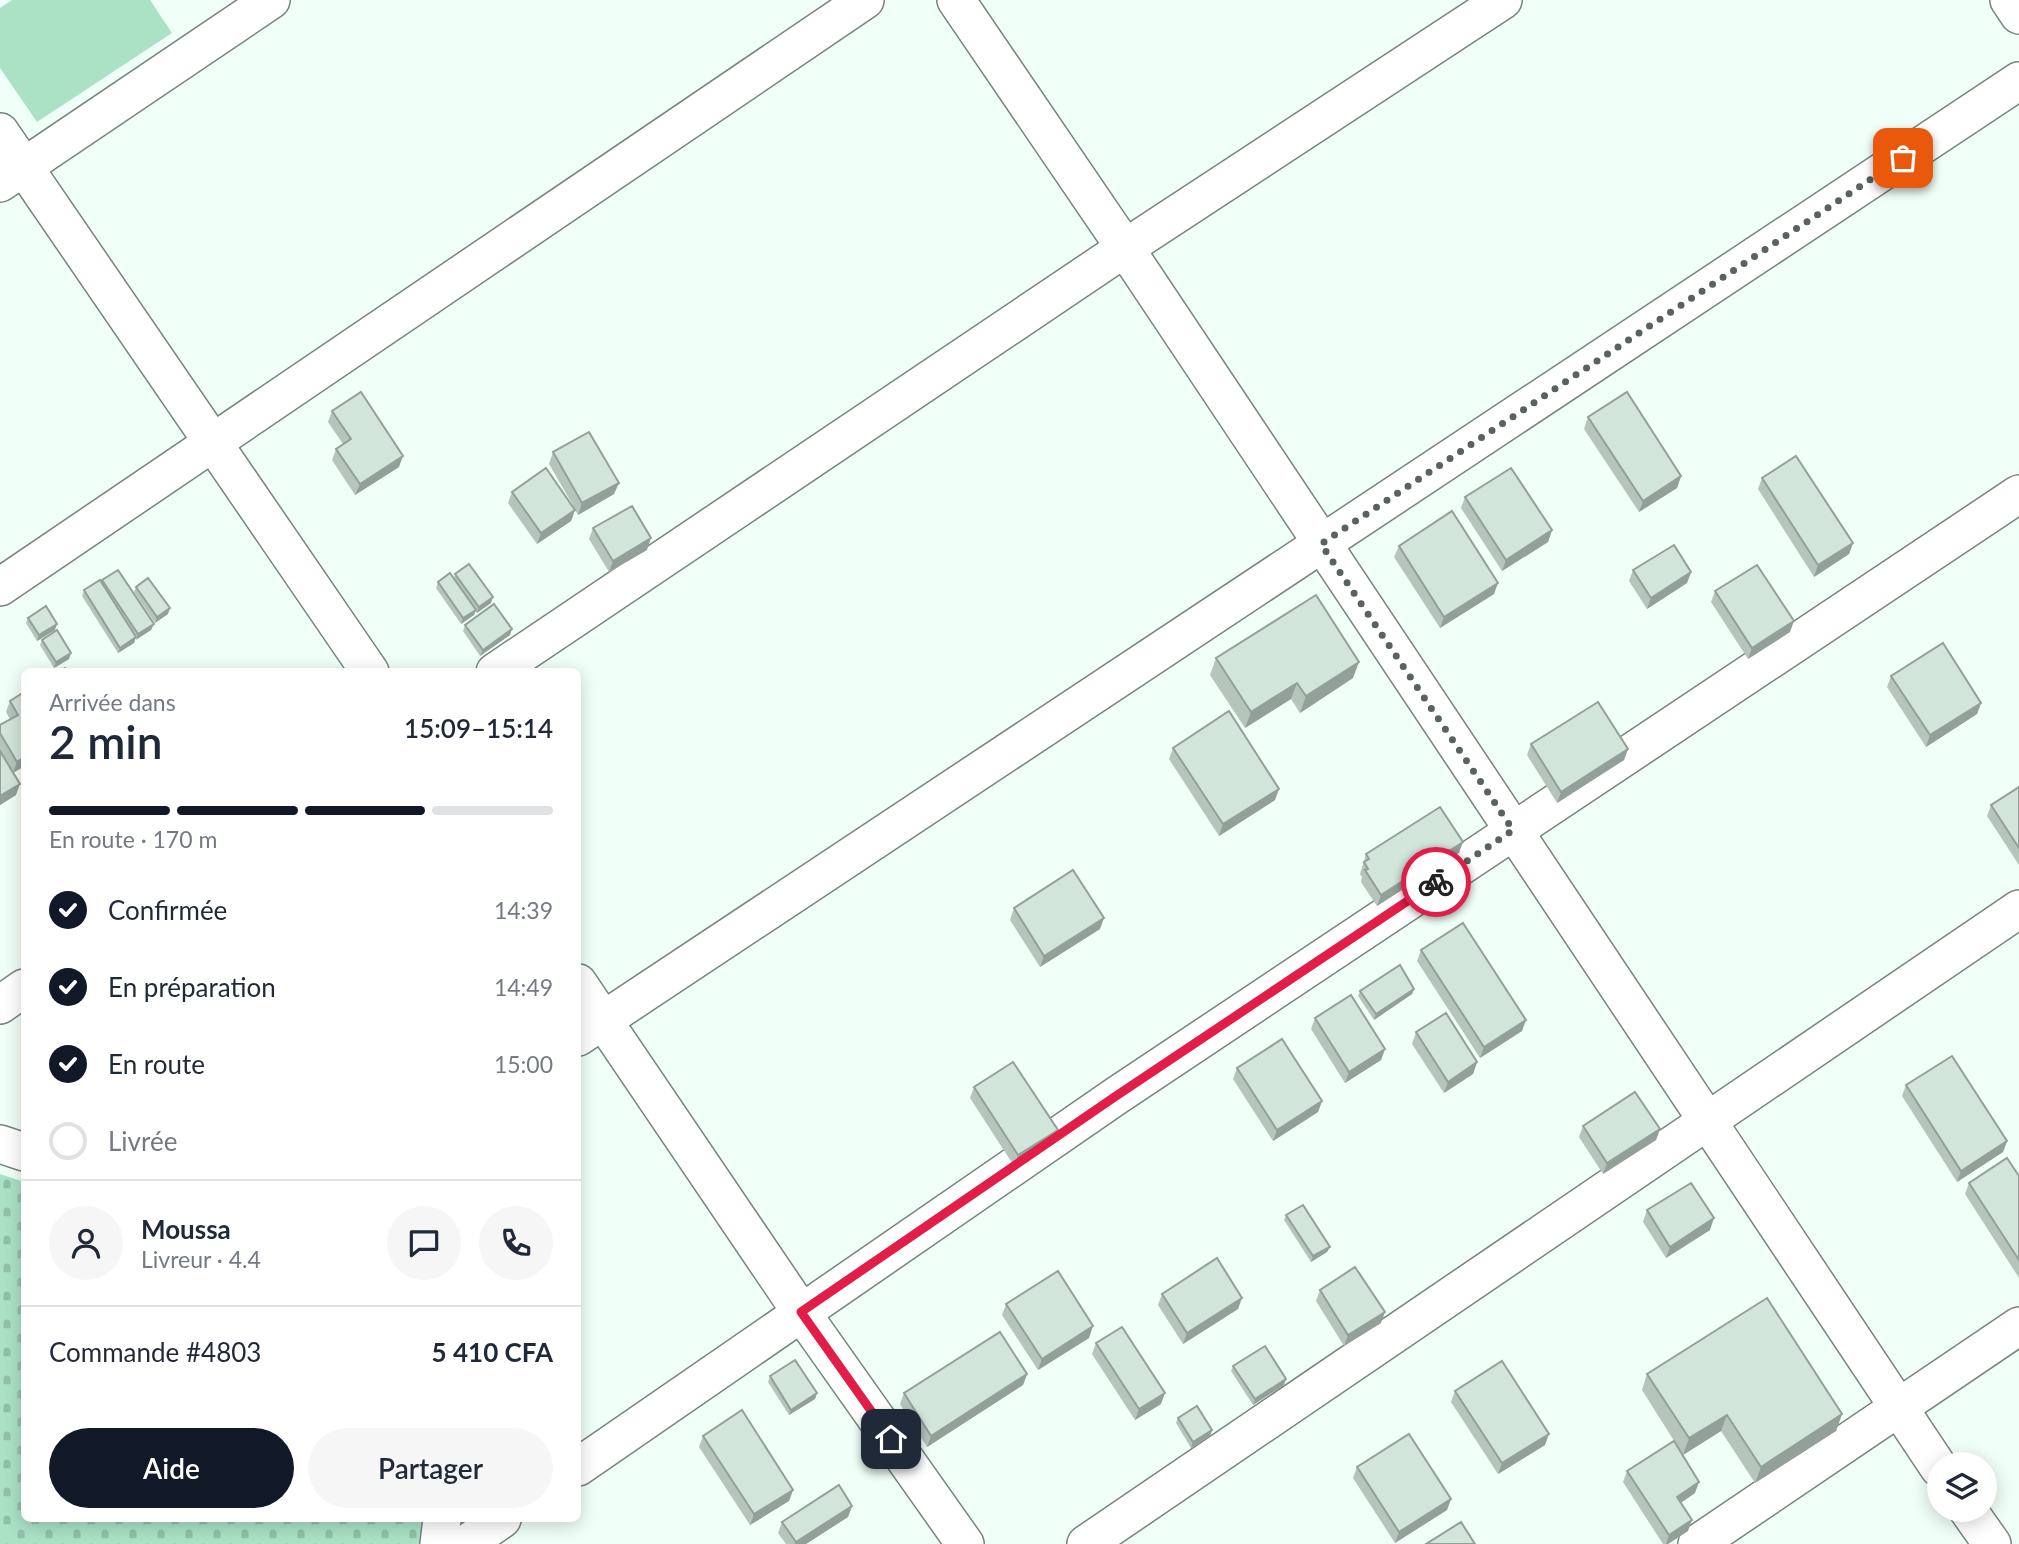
<!DOCTYPE html>
<html lang="fr">
<meta charset="utf-8">
<style>
:root{--surface:#fff;--page:#f6f6f7;--text:#1f2937;--muted:#747a83;--line:#e0e1e3;--accent:#111827}
body{margin:0;font-family:Lato,sans-serif;background:var(--page);color:var(--text);height:100vh;display:flex;flex-direction:column;font-size:26px;white-space:nowrap}
*{box-sizing:border-box;margin:0}
p{font-size:23px;color:var(--muted)}
.icon{flex:none;width:38px;height:38px;fill:none;stroke:currentColor;stroke-width:2;stroke-linecap:round;stroke-linejoin:round}
.map{position:relative;flex:1;overflow:hidden}
.details{position:absolute;left:21px;top:668px;width:560px;height:854px;display:flex;flex-direction:column;background:var(--surface);border-radius:10px;box-shadow:0 4px 18px #0003}
.details>*{flex:none}
.fabs{position:absolute;left:1927px;top:1452px;display:grid;gap:14px}
.fabs a{display:grid;place-items:center;width:70px;height:70px;border-radius:50%;background:var(--surface);box-shadow:0 4px 18px #0003;font-size:35px}
.pin{position:absolute;display:grid;place-items:center;width:60px;height:60px;color:#fff;margin:-30px;border-radius:14px;box-shadow:0 4px 10px #0006}
.courier{position:absolute;display:grid;place-items:center;width:70px;height:70px;margin:-35px;border:5px solid #e11d48;border-radius:50%;background:#fff;color:#222;box-shadow:0 2px 9px #0007}
.overview em{font-style:normal;font-weight:600}
.overview div{display:flex;flex-direction:column-reverse}
.overview{display:flex;align-items:center;justify-content:space-between;height:119px;padding:0 28px}
h1{font-size:46px;font-weight:600;line-height:52px}
.bar{display:grid;grid-template-columns:repeat(4,1fr);gap:10px 7px;align-content:center;height:84px;padding:0 28px}
.bar i{height:9px;border-radius:5px;background:var(--line)}
.bar .selected{background:var(--accent)}
.bar p{grid-column:span 4}
.line{display:flex;align-items:center;gap:18px;padding:0 28px;border-top:2px solid var(--line)}
.line div{flex:1}
.round{display:grid;place-items:center;flex:none;width:74px;height:74px;border-radius:37px;background:var(--page)}
ol{padding:0 28px;list-style:none}
li{display:flex;align-items:center;gap:21px;height:77px}
li p{margin-inline-start:auto}
li .icon{padding:7px;border-radius:50%;background:var(--accent);color:#fff;stroke-width:4}
li:last-child{color:var(--muted)}
li i{width:38px;height:38px;border:4px solid var(--line);border-radius:50%}
.primary-button{display:flex;gap:14px;margin-top:auto;padding:14px 28px}
.primary-button a{flex:1;height:80px;border-radius:42px;background:var(--accent);color:#fff;font-size:28px;font-weight:600;line-height:80px;text-align:center}
.primary-button a+a{background:var(--page);color:var(--text)}
.map>svg:first-child{display:block}
.grass{fill:#abe2c6}
.cemetery{fill:url(#cemetery-stones)}
.lines{fill:none;stroke-linecap:round;stroke-linejoin:round}
.street-casing{stroke:#75857c;stroke-width:40}
.street{stroke:#fff;stroke-width:37}
.wall{fill:#b5c5bc}
.shaded-wall{fill:#93a099}
.building{fill:#d2e5db;stroke:#93a099;stroke-width:2}
.done{stroke:#59625e;stroke-width:7;stroke-dasharray:0 12.6}
.route{stroke:#e11d48;stroke-width:9}
</style>
<div class="map">
<svg width="2019" height="1544" viewBox="0 0 2019 1544">
<defs>
<pattern id="cemetery-stones" width="16" height="16" patternUnits="userSpaceOnUse" patternTransform="scale(1.75)"><rect width="16" height="16" fill="#abe2c6"/><path d="M2 7V4a2 2 0 0 1 4 0v3zM10 15v-3a2 2 0 0 1 4 0v3z" fill="#92c1a9"/></pattern>
</defs>
<rect width="100%" height="100%" fill="#f0fff7"/>
<!-- grass -->
<path class="grass" d="M 12,0 L 150,0 L 172,33 L 37,122 L 0,68 L 0,8 Z"/>
<!-- cemetery -->
<path class="cemetery" d="M 0,1174 L 24,1182 L 24,1519 L 423,1519 L 421,1544 L 0,1544 Z"/>
<g class="lines">
<!-- street casing -->
<g class="street-casing">
<g id="street">
<path d="M 956,0 L 1125,248 L 1939,1468"/>
<path d="M 2009,0 L 2019,15"/>
<path d="M 0,132 L 370,672"/>
<path d="M 0,183 L 271,0"/>
<path d="M 0,587 L 865,0"/>
<path d="M 495,672 L 1125,248 L 1503,0"/>
<path d="M 578,983 L 801,1312 L 965,1544"/>
<path d="M 0,1005 L 24,988"/>
<path d="M 578,1037 L 2019,81"/>
<path d="M 0,1144 L 24,1152"/>
<path d="M 578,1467 L 1116,1096 L 2019,494"/>
<path d="M 1968,1510 L 1992,1544"/>
<path d="M 439,1544 L 442,1519"/>
<path d="M 466,1544 L 502,1519"/>
<path d="M 1086,1544 L 2019,909"/>
<path d="M 1697,1544 L 2019,1326"/>
</g>
</g>
<!-- street -->
<use href="#street" class="street"/>
</g>
<!-- wall -->
<g class="wall">
<path d="M 332,411 L 399,467 L 355,495 L 332,460 L 336,449 L 343,444 L 328,422 Z"/>
<path d="M 1588,417 L 1681,476 L 1677,488 L 1639,512 L 1584,429 Z"/>
<path d="M 553,452 L 614,494 L 578,515 L 575,510 L 571,521 L 537,544 L 508,503 L 512,492 L 574,507 L 549,464 Z"/>
<path d="M 1762,478 L 1853,543 L 1849,554 L 1814,577 L 1758,489 Z"/>
<path d="M 1465,497 L 1552,530 L 1548,542 L 1502,571 L 1461,508 Z"/>
<path d="M 593,528 L 647,550 L 609,572 L 589,539 Z"/>
<path d="M 1399,546 L 1494,594 L 1440,628 L 1394,557 Z"/>
<path d="M 1633,570 L 1691,572 L 1687,583 L 1647,609 L 1629,581 Z"/>
<path d="M 455,574 L 491,603 L 477,613 L 475,611 L 474,615 L 461,624 L 436,588 L 438,582 L 454,578 Z"/>
<path d="M 102,580 L 151,630 L 135,639 L 134,643 L 118,653 L 82,596 L 84,590 L 101,582 Z"/>
<path d="M 136,587 L 168,614 L 155,623 L 134,592 Z"/>
<path d="M 1715,591 L 1790,632 L 1748,659 L 1711,602 Z"/>
<path d="M 28,618 L 55,630 L 37,641 L 26,623 Z"/>
<path d="M 465,625 L 510,635 L 480,656 L 463,631 Z"/>
<path d="M 42,640 L 69,659 L 54,668 L 40,645 Z"/>
<path d="M 1216,658 L 1353,678 L 1300,713 L 1291,699 L 1245,728 L 1210,675 Z"/>
<path d="M 1891,676 L 1981,703 L 1977,714 L 1926,747 L 1887,687 Z"/>
<path d="M 24,692 L 24,768 L 23,767 L 13,773 L 16,795 L 0,805 L 0,725 L 10,719 L 6,712 L 10,701 Z"/>
<path d="M 1531,744 L 1628,749 L 1624,760 L 1557,803 L 1527,755 Z"/>
<path d="M 1173,748 L 1275,800 L 1219,836 L 1169,759 Z"/>
<path d="M 2019,787 L 2019,865 L 1987,816 L 1991,805 Z"/>
<path d="M 1459,853 L 1377,906 L 1361,882 L 1362,877 L 1360,874 L 1366,854 Z"/>
<path d="M 1014,908 L 1100,929 L 1040,967 L 1010,920 Z"/>
<path d="M 1421,950 L 1522,1031 L 1480,1058 L 1417,961 Z"/>
<path d="M 1414,989 L 1412,994 L 1374,1020 L 1358,996 L 1360,991 Z"/>
<path d="M 1315,1018 L 1385,1049 L 1381,1060 L 1345,1083 L 1311,1029 Z"/>
<path d="M 1416,1032 L 1477,1062 L 1473,1074 L 1444,1093 L 1412,1044 Z"/>
<path d="M 1237,1068 L 1322,1101 L 1318,1112 L 1273,1141 L 1233,1079 Z"/>
<path d="M 1906,1085 L 2007,1141 L 2003,1152 L 1957,1182 L 1902,1096 Z"/>
<path d="M 974,1087 L 1058,1130 L 1054,1141 L 1014,1166 L 970,1098 Z"/>
<path d="M 1583,1126 L 1660,1129 L 1656,1140 L 1603,1174 L 1579,1137 Z"/>
<path d="M 2019,1176 L 2019,1278 L 1965,1194 L 1969,1183 Z"/>
<path d="M 1647,1210 L 1710,1230 L 1666,1258 L 1643,1222 Z"/>
<path d="M 1286,1215 L 1330,1247 L 1327,1252 L 1311,1262 L 1284,1220 Z"/>
<path d="M 1320,1290 L 1381,1323 L 1344,1346 L 1316,1301 Z"/>
<path d="M 1162,1294 L 1238,1309 L 1183,1344 L 1158,1305 Z"/>
<path d="M 1006,1304 L 1089,1338 L 1038,1370 L 1002,1315 Z"/>
<path d="M 1096,1343 L 1161,1404 L 1135,1420 L 1092,1354 Z"/>
<path d="M 1233,1366 L 1284,1385 L 1253,1405 L 1231,1371 Z"/>
<path d="M 1027,1374 L 1023,1385 L 927,1447 L 900,1404 L 904,1393 Z"/>
<path d="M 1647,1374 L 1842,1414 L 1836,1431 L 1755,1483 L 1721,1431 L 1683,1455 L 1642,1390 Z"/>
<path d="M 770,1376 L 817,1393 L 815,1399 L 789,1415 L 768,1382 Z"/>
<path d="M 1455,1391 L 1545,1445 L 1498,1474 L 1451,1402 Z"/>
<path d="M 1178,1418 L 1212,1430 L 1210,1436 L 1191,1448 L 1176,1423 Z"/>
<path d="M 703,1436 L 793,1490 L 789,1501 L 750,1525 L 699,1447 Z"/>
<path d="M 1357,1467 L 1451,1499 L 1447,1510 L 1395,1543 L 1353,1478 Z"/>
<path d="M 1627,1471 L 1695,1493 L 1681,1503 L 1688,1531 L 1668,1544 L 1663,1544 L 1623,1482 Z"/>
<path d="M 852,1506 L 848,1517 L 806,1544 L 786,1544 L 778,1533 L 782,1522 Z"/>
</g>
<!-- shaded-wall -->
<g class="shaded-wall">
<path d="M 403,456 L 399,467 L 355,495 L 360,484 Z"/>
<path d="M 1681,476 L 1677,488 L 1639,512 L 1643,501 Z"/>
<path d="M 619,483 L 614,494 L 578,515 L 582,503 Z"/>
<path d="M 575,510 L 571,521 L 537,544 L 541,533 Z"/>
<path d="M 1552,530 L 1548,542 L 1502,571 L 1506,560 Z"/>
<path d="M 651,538 L 647,550 L 609,572 L 613,561 Z"/>
<path d="M 1853,543 L 1849,554 L 1814,577 L 1818,565 Z"/>
<path d="M 1691,572 L 1687,583 L 1647,609 L 1651,598 Z"/>
<path d="M 1498,583 L 1494,594 L 1440,628 L 1444,617 Z"/>
<path d="M 493,597 L 491,603 L 477,613 L 479,607 Z"/>
<path d="M 170,608 L 168,614 L 155,623 L 157,617 Z"/>
<path d="M 476,610 L 474,615 L 461,624 L 463,618 Z"/>
<path d="M 1794,621 L 1790,632 L 1748,659 L 1752,648 Z"/>
<path d="M 57,624 L 55,630 L 37,641 L 39,635 Z"/>
<path d="M 154,624 L 151,630 L 136,640 L 138,634 Z"/>
<path d="M 512,629 L 510,635 L 480,656 L 483,650 Z"/>
<path d="M 136,637 L 134,643 L 118,653 L 120,648 Z"/>
<path d="M 71,653 L 69,659 L 54,668 L 56,662 Z"/>
<path d="M 1359,662 L 1353,678 L 1300,713 L 1306,696 Z"/>
<path d="M 1297,683 L 1291,699 L 1245,728 L 1251,712 Z"/>
<path d="M 1981,703 L 1977,714 L 1926,747 L 1930,735 Z"/>
<path d="M 1628,749 L 1624,760 L 1557,803 L 1561,792 Z"/>
<path d="M 24,757 L 23,767 L 13,773 L 17,762 Z"/>
<path d="M 20,784 L 16,795 L 0,805 L 0,796 Z"/>
<path d="M 1279,789 L 1275,800 L 1219,836 L 1223,824 Z"/>
<path d="M 1463,842 L 1459,853 L 1377,906 L 1381,895 Z"/>
<path d="M 1104,918 L 1100,929 L 1040,967 L 1044,956 Z"/>
<path d="M 1414,989 L 1412,994 L 1374,1020 L 1376,1014 Z"/>
<path d="M 1526,1020 L 1522,1031 L 1480,1058 L 1484,1047 Z"/>
<path d="M 1385,1049 L 1381,1060 L 1345,1083 L 1349,1072 Z"/>
<path d="M 1477,1062 L 1473,1074 L 1444,1093 L 1448,1082 Z"/>
<path d="M 1322,1101 L 1318,1112 L 1273,1141 L 1277,1130 Z"/>
<path d="M 1660,1129 L 1656,1140 L 1603,1174 L 1607,1163 Z"/>
<path d="M 1058,1130 L 1054,1141 L 1014,1166 L 1018,1155 Z"/>
<path d="M 2007,1141 L 2003,1152 L 1957,1182 L 1961,1171 Z"/>
<path d="M 1714,1218 L 1710,1230 L 1666,1258 L 1670,1247 Z"/>
<path d="M 1330,1247 L 1327,1252 L 1311,1262 L 1313,1256 Z"/>
<path d="M 1242,1298 L 1238,1309 L 1183,1344 L 1187,1333 Z"/>
<path d="M 1385,1312 L 1381,1323 L 1344,1346 L 1348,1335 Z"/>
<path d="M 1093,1326 L 1089,1338 L 1038,1370 L 1042,1359 Z"/>
<path d="M 1027,1374 L 1023,1385 L 927,1447 L 931,1436 Z"/>
<path d="M 1286,1379 L 1284,1385 L 1253,1405 L 1255,1399 Z"/>
<path d="M 817,1393 L 815,1399 L 789,1415 L 791,1410 Z"/>
<path d="M 1165,1393 L 1161,1404 L 1135,1420 L 1139,1409 Z"/>
<path d="M 1842,1414 L 1836,1431 L 1755,1483 L 1761,1467 Z"/>
<path d="M 1727,1415 L 1721,1431 L 1683,1455 L 1689,1438 Z"/>
<path d="M 1212,1430 L 1210,1436 L 1191,1448 L 1193,1442 Z"/>
<path d="M 1549,1434 L 1545,1445 L 1498,1474 L 1502,1463 Z"/>
<path d="M 1699,1482 L 1695,1493 L 1673,1508 L 1677,1497 Z"/>
<path d="M 793,1490 L 789,1501 L 750,1525 L 754,1514 Z"/>
<path d="M 1451,1499 L 1447,1510 L 1395,1543 L 1399,1532 Z"/>
<path d="M 852,1506 L 848,1517 L 806,1544 L 795,1544 L 796,1542 Z"/>
<path d="M 1692,1520 L 1688,1531 L 1668,1544 L 1666,1544 L 1669,1535 Z"/>
</g>
<!-- building -->
<g class="building">
<path d="M 361,392 L 403,456 L 360,484 L 336,449 L 351,439 L 332,411 Z"/>
<path d="M 1627,392 L 1681,476 L 1643,501 L 1588,417 Z"/>
<path d="M 589,432 L 619,483 L 582,503 L 553,452 Z"/>
<path d="M 1796,456 L 1853,543 L 1818,565 L 1762,478 Z"/>
<path d="M 546,468 L 575,510 L 541,533 L 512,492 Z"/>
<path d="M 1511,468 L 1552,530 L 1506,560 L 1465,497 Z"/>
<path d="M 632,506 L 651,538 L 613,561 L 593,528 Z"/>
<path d="M 1452,511 L 1498,583 L 1444,617 L 1399,546 Z"/>
<path d="M 1674,545 L 1691,572 L 1651,598 L 1633,570 Z"/>
<path d="M 469,564 L 493,597 L 479,607 L 455,574 Z"/>
<path d="M 1757,565 L 1794,621 L 1752,648 L 1715,591 Z"/>
<path d="M 118,570 L 154,624 L 138,634 L 102,580 Z"/>
<path d="M 450,573 L 476,610 L 463,618 L 438,582 Z"/>
<path d="M 148,578 L 170,608 L 157,617 L 136,587 Z"/>
<path d="M 100,580 L 136,637 L 120,648 L 84,590 Z"/>
<path d="M 1316,595 L 1359,662 L 1306,696 L 1297,683 L 1251,712 L 1216,658 Z"/>
<path d="M 494,604 L 512,629 L 483,650 L 465,625 Z"/>
<path d="M 46,606 L 57,624 L 39,635 L 28,618 Z"/>
<path d="M 57,630 L 71,653 L 56,662 L 42,640 Z"/>
<path d="M 1943,643 L 1981,703 L 1930,735 L 1891,676 Z"/>
<path d="M 65,668 L 68,672 L 58,672 Z"/>
<path d="M 24,692 L 24,757 L 17,762 L 0,733 L 0,725 L 18,715 L 10,701 Z"/>
<path d="M 1598,702 L 1628,749 L 1561,792 L 1531,744 Z"/>
<path d="M 1229,711 L 1279,789 L 1223,824 L 1173,748 Z"/>
<path d="M 0,751 L 20,784 L 0,796 Z"/>
<path d="M 2019,787 L 2019,848 L 1991,805 Z"/>
<path d="M 1440,807 L 1463,842 L 1381,895 L 1365,870 L 1368,869 L 1364,862 L 1369,859 L 1366,854 Z"/>
<path d="M 1073,870 L 1104,918 L 1044,956 L 1014,908 Z"/>
<path d="M 1463,923 L 1526,1020 L 1484,1047 L 1421,950 Z"/>
<path d="M 1400,965 L 1414,989 L 1376,1014 L 1360,991 Z"/>
<path d="M 1351,995 L 1385,1049 L 1349,1072 L 1315,1018 Z"/>
<path d="M 1446,1013 L 1477,1062 L 1448,1082 L 1416,1032 Z"/>
<path d="M 1282,1039 L 1322,1101 L 1277,1130 L 1237,1068 Z"/>
<path d="M 1952,1056 L 2007,1141 L 1961,1171 L 1906,1085 Z"/>
<path d="M 1013,1062 L 1058,1130 L 1018,1155 L 974,1087 Z"/>
<path d="M 1635,1092 L 1660,1129 L 1607,1163 L 1583,1126 Z"/>
<path d="M 2007,1158 L 2019,1176 L 2019,1260 L 1969,1183 Z"/>
<path d="M 1691,1183 L 1714,1218 L 1670,1247 L 1647,1210 Z"/>
<path d="M 1303,1205 L 1330,1247 L 1313,1256 L 1286,1215 Z"/>
<path d="M 1217,1258 L 1242,1298 L 1187,1333 L 1162,1294 Z"/>
<path d="M 1355,1267 L 1385,1312 L 1348,1335 L 1320,1290 Z"/>
<path d="M 1058,1271 L 1093,1326 L 1042,1359 L 1006,1304 Z"/>
<path d="M 1767,1298 L 1842,1414 L 1761,1467 L 1727,1415 L 1689,1438 L 1647,1374 Z"/>
<path d="M 1122,1327 L 1165,1393 L 1139,1409 L 1096,1343 Z"/>
<path d="M 1000,1332 L 1027,1374 L 931,1436 L 904,1393 Z"/>
<path d="M 1265,1346 L 1286,1379 L 1255,1399 L 1233,1366 Z"/>
<path d="M 795,1360 L 817,1393 L 791,1410 L 770,1376 Z"/>
<path d="M 1502,1361 L 1549,1434 L 1502,1463 L 1455,1391 Z"/>
<path d="M 1197,1406 L 1212,1430 L 1193,1442 L 1178,1418 Z"/>
<path d="M 742,1410 L 793,1490 L 754,1514 L 703,1436 Z"/>
<path d="M 1409,1434 L 1451,1499 L 1399,1532 L 1357,1467 Z"/>
<path d="M 1674,1441 L 1699,1482 L 1677,1497 L 1692,1520 L 1669,1535 L 1627,1471 Z"/>
<path d="M 839,1485 L 852,1506 L 796,1542 L 782,1522 Z"/>
<path d="M 1461,1522 L 1475,1544 L 1426,1544 Z"/>
</g>
<g class="lines">
<!-- done -->
<path class="done" d="M 1436,882 L 1513,830 L 1321,544 L 1903,158"/>
<!-- route -->
<path class="route" d="M 891,1439 L 801,1312 L 1116,1096 L 1436,882"/>
</g>
</svg>
<div class="fabs">
<a><svg class="icon" aria-label="layers" viewBox="0 0 24 24"><path d="M12 4l9 5-9 5-9-5zM3 14l9 5 9-5"/></svg></a>
</div>
<div class="pin" style="left:1903px;top:158px;background:#ea580c"><svg class="icon" aria-label="bag" viewBox="0 0 24 24"><path d="M5 8h14l-1 12H6zM9 8a3 3 0 0 1 6 0"/></svg></div>
<div class="pin" style="left:891px;top:1439px;background:#1f2937"><svg class="icon" aria-label="home" viewBox="0 0 24 24"><path d="M3 11l9-7 9 7M6 9v11h12V9"/></svg></div>
<div class="courier" style="left:1436px;top:882px"><svg class="icon" aria-label="bike" viewBox="0 0 24 24"><circle cx="6" cy="16" r="4"/><circle cx="18" cy="16" r="4"/><path d="M6 16l4-8h5l3 8M10 8l3 8H6M13 5h3"/></svg></div>
<section class="details">
<div class="overview"><div><h1>2 min</h1><p>Arrivée dans</p></div><em>15:09–15:14</em></div>
<div class="bar"><i class="selected"></i><i class="selected"></i><i class="selected"></i><i></i><p>En route · 170 m</p></div>
<ol>
<li><svg class="icon" aria-label="check" viewBox="0 0 24 24"><path d="M5 12l5 5 9-10"/></svg>Confirmée<p>14:39</p></li>
<li><svg class="icon" aria-label="check" viewBox="0 0 24 24"><path d="M5 12l5 5 9-10"/></svg>En préparation<p>14:49</p></li>
<li><svg class="icon" aria-label="check" viewBox="0 0 24 24"><path d="M5 12l5 5 9-10"/></svg>En route<p>15:00</p></li>
<li><i></i>Livrée</li>
</ol>
<div class="line" style="height:126px"><a class="round"><svg class="icon" aria-label="person" viewBox="0 0 24 24"><circle cx="12" cy="8" r="4"/><path d="M4 21q1-7 8-7t8 7"/></svg></a><div><b>Moussa</b><p>Livreur · 4.4</p></div><a class="round"><svg class="icon" aria-label="chat" viewBox="0 0 24 24"><path d="M4 5h16v11H9l-5 4z"/></svg></a><a class="round"><svg class="icon" aria-label="phone" viewBox="0 0 24 24"><path d="M5 4h4l2 5-3 2q2 4 5 5l2-3 5 2v4C11 20 4 13 5 4z"/></svg></a></div>
<div class="line" style="height:91px"><div>Commande #4803</div><b>5 410 CFA</b></div>
<div class="primary-button"><a>Aide</a><a>Partager</a></div>
</section>
</div>
